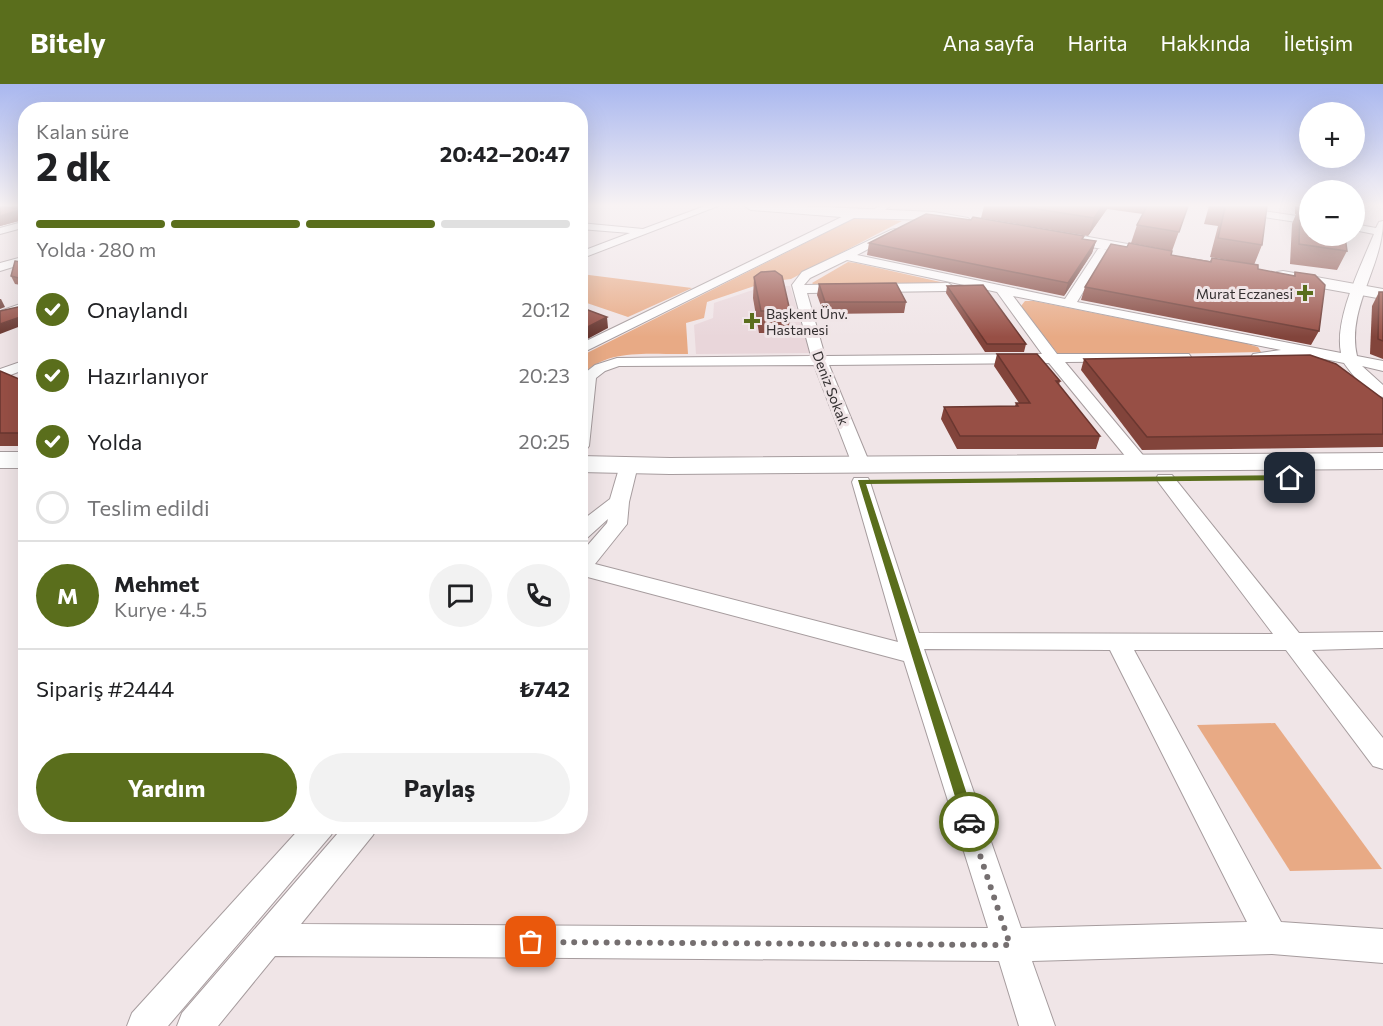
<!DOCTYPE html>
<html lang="tr">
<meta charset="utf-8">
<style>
:root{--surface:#fff;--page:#f2f2f2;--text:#202124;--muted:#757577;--line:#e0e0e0;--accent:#5a6e1c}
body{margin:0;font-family:Commissioner,sans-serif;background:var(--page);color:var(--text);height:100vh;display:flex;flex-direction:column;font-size:22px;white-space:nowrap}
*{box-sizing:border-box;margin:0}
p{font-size:20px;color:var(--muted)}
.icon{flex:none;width:33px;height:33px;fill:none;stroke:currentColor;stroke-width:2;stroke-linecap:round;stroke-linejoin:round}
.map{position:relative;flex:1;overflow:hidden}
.details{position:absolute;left:18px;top:18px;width:570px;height:732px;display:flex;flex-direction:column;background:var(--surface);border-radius:24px;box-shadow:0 6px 24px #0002}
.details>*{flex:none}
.controls{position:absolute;left:1299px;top:18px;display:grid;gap:12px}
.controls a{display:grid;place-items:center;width:66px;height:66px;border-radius:50%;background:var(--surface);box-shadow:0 6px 24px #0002;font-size:30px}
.pin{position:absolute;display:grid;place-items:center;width:51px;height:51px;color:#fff;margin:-26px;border-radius:12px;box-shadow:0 3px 9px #0006}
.courier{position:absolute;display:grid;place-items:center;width:60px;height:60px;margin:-30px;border:4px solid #5a6e1c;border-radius:50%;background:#fff;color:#222;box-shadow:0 2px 8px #0007}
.head em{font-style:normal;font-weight:700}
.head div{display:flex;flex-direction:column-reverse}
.head{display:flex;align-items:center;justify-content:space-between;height:102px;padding:0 18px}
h1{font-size:39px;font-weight:700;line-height:45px}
.bar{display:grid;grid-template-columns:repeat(4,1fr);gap:9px 6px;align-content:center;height:72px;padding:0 18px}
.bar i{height:8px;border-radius:4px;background:var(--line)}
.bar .current{background:var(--accent)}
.bar p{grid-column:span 4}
.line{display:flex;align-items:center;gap:15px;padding:0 18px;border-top:2px solid var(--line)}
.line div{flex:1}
.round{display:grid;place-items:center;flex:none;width:63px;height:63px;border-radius:32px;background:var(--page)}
ol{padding:0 18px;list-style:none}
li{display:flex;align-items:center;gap:18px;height:66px}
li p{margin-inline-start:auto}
li .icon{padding:6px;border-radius:50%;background:var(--accent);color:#fff;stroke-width:4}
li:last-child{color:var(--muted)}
li i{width:33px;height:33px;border:3px solid var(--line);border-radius:50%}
.primary-button{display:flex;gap:12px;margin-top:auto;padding:12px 18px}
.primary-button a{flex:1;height:69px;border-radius:36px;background:var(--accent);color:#fff;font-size:24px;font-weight:700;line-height:69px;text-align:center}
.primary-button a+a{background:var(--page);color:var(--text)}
header{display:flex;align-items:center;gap:36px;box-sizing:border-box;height:84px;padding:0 30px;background:var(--accent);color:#fff}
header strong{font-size:28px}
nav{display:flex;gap:33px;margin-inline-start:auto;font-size:21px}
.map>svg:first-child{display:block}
.built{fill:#e9d6da}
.green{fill:#e8aa85}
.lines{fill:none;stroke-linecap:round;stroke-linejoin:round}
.street-casing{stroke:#a69c9e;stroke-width:2}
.secondary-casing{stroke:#a69c9e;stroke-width:2}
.street{fill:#fff;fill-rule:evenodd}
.secondary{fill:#fff;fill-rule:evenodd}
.wall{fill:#82443b}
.shaded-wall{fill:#6a3730}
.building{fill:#974f45;stroke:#6a3730;stroke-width:1.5}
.route{fill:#5a6e1c}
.done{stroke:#756f70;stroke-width:6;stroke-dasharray:0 10.8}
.poi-dot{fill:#5a6e1c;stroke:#f0e5e7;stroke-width:2}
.labels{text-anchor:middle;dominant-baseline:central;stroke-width:6;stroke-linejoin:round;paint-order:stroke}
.far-poi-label{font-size:14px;fill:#332f30;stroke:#f0e5e7;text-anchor:end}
.far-street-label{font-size:14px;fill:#332f30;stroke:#f0e5e7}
</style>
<header>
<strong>Bitely</strong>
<nav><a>Ana sayfa</a><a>Harita</a><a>Hakkında</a><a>İletişim</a></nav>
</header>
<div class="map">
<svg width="1383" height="942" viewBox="0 0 1383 942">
<rect width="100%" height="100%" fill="#f0e5e7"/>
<!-- built -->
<path class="built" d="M 768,201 L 790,202 L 810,269 L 696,270 L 694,241 L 713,234 L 714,219 Z"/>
<!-- green -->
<g class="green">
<path d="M 857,133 L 902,137 L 791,195 L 766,198 L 707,218 L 704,234 L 686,239 L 688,270 C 652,271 607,263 581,292 L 581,272 Z"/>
<path d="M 848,178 L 856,179 L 945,199 L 814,201 L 812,199 Z"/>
<path d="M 581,190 L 692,204 L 628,233 L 581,217 Z"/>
<path d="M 1025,217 L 1034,217 L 1244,259 L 1258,263 L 1261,268 L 1072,272 L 1058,270 L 1021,222 Z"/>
<path d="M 1275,639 L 1382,785 L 1290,787 L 1197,641 Z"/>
</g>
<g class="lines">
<!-- street casing -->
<g class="street-casing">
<g id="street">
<path d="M 705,122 L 718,122 L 580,175 L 580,168 L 630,149 L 580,145 L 580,139 L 643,145 Z"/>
<path d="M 879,122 L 890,122 L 885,126 L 892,130 L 892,134 C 885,136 877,131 873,126 Z"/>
<path d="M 1207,122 L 1229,122 L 1310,134 L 1310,140 L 1212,125 Z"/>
<path d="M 854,127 L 859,130 L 858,132 L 580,270 L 580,260 Z"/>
<path d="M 26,137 L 26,143 L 0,150 L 0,144 Z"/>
<path d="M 1383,137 C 1383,182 1346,225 1357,272 L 1383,277 L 1383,287 L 1362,282 L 1383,301 L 1383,313 C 1367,309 1353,292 1344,279 L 1310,272 L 1258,277 L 1251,273 L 1253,270 L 1281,266 L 1013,212 L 1057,270 L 1189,270 L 1191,273 L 1184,277 L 1065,278 L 1147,376 L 1150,380 L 1147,384 L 1135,384 L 1049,279 L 829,281 L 870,380 L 867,384 L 855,384 L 852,380 L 814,281 L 619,282 L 605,287 L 596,294 L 589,362 L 586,366 L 580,367 L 581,292 L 595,281 L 617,274 L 811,272 L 792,201 L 802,188 L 891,146 L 895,145 L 900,148 L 857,171 L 1065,215 L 1098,165 L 1102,164 L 1108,167 L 1077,218 L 1341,269 C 1334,235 1361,182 1374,150 L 1354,146 L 1354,140 L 1376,144 L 1379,138 ZM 847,176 L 997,208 L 1042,270 L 825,272 L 807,209 L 948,207 L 954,203 L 948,199 L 804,201 L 810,194 Z"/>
<path d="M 26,172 L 26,179 L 0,187 L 0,179 Z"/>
<path d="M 26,218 L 26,227 L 0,235 L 0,227 Z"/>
<path d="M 26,276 L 26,285 L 0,295 L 0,285 Z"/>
<path d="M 629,376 L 635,377 L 638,381 L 629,418 L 627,440 L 595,480 L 898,558 L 852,398 L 854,394 L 868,394 L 870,398 L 919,549 L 1273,550 L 1156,395 L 1158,391 L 1172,391 L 1299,549 L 1383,548 L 1383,564 L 1312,566 L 1383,654 L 1383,685 L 1373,682 L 1286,566 L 1134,566 L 1281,838 L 1383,845 L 1383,879 L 1272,870 L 1032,877 L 1055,942 L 1019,942 L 999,877 L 275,872 L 218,942 L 177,942 L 182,929 L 344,742 L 378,742 L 373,751 L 301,840 L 988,844 L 904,577 L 580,491 L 580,470 L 607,439 L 608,435 L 587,454 L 580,456 L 580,438 L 610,415 L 620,381 L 623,377 ZM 924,565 L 1110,566 L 1247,838 L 1021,844 Z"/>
<path d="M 302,742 L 336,742 L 331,751 L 168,942 L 127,942 L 132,929 Z"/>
</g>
</g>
<!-- secondary casing -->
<g class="secondary-casing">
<g id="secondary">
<path d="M 744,122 L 801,122 L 934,128 L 968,134 L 971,137 L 963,142 L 934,136 L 854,134 L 751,126 Z"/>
<path d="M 1055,147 L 1150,164 L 1158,169 L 1150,174 L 1049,155 L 1047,152 L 1049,149 Z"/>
<path d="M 1283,187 L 1383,205 L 1383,215 L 1277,196 L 1274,192 L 1277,188 Z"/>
<rect x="0" y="368" width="26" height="16"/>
<path d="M 1383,369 L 1383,385 L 670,390 L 580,388 L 580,372 L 670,374 Z"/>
</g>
</g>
<!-- street -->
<use href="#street" class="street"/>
<!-- secondary -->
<use href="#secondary" class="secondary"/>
</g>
<!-- wall -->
<g class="wall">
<path d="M 0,122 L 21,125 L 8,122 L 26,122 L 26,135 L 0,142 Z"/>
<path d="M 984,122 L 1188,122 L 1172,167 L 1131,159 L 1137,141 L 1143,130 L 1107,125 L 1088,152 L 981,134 Z"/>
<path d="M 1209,122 L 1267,122 L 1262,161 L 1254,181 L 1210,173 L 1218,142 L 1204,140 Z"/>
<path d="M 1295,122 L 1310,122 L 1310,152 L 1347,167 L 1337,186 L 1290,180 L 1292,140 L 1296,130 L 1295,130 Z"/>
<path d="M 1083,155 L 1096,157 L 1092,169 L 1064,212 L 867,171 L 869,159 Z"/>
<path d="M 1171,171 L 1210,177 L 1212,174 L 1258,185 L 1294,192 L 1295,188 L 1319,247 L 1311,261 L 1081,216 L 1085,203 Z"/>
<path d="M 26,179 L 26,202 L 15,200 L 11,192 Z"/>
<path d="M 754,193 L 790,227 L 789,249 L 759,249 L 753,214 Z"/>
<path d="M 819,200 L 906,218 L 904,229 L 824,230 L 817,211 Z"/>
<path d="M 947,202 L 1026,260 L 1024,268 L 985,268 L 946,209 Z"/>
<path d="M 1379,208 L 1383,208 L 1383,275 L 1370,270 L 1372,222 Z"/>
<path d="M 997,270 L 1060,297 L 1059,301 L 1100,352 L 1096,365 L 957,365 L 941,335 L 944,323 L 1015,322 L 1016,319 L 1019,319 L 994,282 Z"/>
<path d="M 1084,275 L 1383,315 L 1383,363 L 1142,366 L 1081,286 Z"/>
<path d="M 0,287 L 26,298 L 26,362 L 0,362 Z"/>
</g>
<!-- shaded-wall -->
<g class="shaded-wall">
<path d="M 1102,122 L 1108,122 L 1107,125 L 1088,152 L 1094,134 Z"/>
<path d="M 26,124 L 26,135 L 0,142 L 0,132 Z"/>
<path d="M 1096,157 L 1092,169 L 1064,212 L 1068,199 Z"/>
<path d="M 0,215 L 1,215 L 5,223 L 0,225 Z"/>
<path d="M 26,231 L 26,240 L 0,250 L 0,240 Z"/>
<path d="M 607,233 L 608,244 L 580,259 L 580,247 Z"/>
</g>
<!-- building -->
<g class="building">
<path d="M 0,122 L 21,125 L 22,122 L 26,122 L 26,124 L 0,132 Z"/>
<path d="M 1018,122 L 1102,122 L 1094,134 Z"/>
<path d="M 1147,122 L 1188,122 L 1179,148 L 1137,141 Z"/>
<path d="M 1210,122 L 1267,122 L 1262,161 L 1218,154 L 1225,124 Z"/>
<path d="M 1300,122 L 1310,123 L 1310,152 L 1345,152 L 1347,167 L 1299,160 Z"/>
<path d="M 926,130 L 971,136 L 973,133 L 1084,152 L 1082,155 L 1096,157 L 1068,199 L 869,159 Z"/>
<path d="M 1129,159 L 1172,167 L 1171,171 L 1211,178 L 1212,174 L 1258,181 L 1258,185 L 1295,192 L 1295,188 L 1315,191 L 1325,201 L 1319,247 L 1085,203 L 1111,160 L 1127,163 Z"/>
<path d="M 15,177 L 26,179 L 26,196 L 11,192 Z"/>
<path d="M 775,187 L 782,192 L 790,227 L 761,227 L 754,193 L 761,188 Z"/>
<path d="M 896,199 L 906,218 L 825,218 L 819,200 Z"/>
<path d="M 983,201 L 1026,260 L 987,260 L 947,202 Z"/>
<path d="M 1379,208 L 1383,208 L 1383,257 L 1378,255 Z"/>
<path d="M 18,223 L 26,226 L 26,231 L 0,240 L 0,227 Z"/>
<path d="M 580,223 L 607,233 L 580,247 Z"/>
<path d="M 997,270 L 1037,270 L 1060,297 L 1056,297 L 1100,352 L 960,352 L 944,323 L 1018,322 L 1016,319 L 1030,319 Z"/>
<path d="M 1310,271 L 1336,280 L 1383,315 L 1383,350 L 1147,353 L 1084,275 Z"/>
<path d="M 0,287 L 26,298 L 26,348 L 22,349 L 0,349 Z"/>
</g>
<!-- sky -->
<linearGradient id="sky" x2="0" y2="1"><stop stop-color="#a9b7ef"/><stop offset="0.48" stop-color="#f8f3f4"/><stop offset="1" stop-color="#f8f3f4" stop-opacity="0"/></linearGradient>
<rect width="1383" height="253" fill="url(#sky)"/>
<!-- route -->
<path class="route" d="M 1290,391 L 1295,394 L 1293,396 L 866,400 L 976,738 L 974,742 L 964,742 L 858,396 Z"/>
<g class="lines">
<!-- done -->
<path class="done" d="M 531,858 L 1010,861 L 969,738"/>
</g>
<!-- markers -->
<g class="poi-dot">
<path d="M1302 200h6v6h6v6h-6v6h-6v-6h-6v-6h6z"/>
<path d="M749 228h6v6h6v6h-6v6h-6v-6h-6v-6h6z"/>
</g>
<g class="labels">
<!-- far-poi labels -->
<g class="far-poi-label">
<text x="1293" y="209">Murat Eczanesi</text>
<text x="766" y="229" text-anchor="start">Başkent Ünv.<tspan x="766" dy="16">Hastanesi</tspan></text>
</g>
<!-- far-street labels -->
<g class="far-street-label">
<text transform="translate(831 304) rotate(69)">Deniz Sokak</text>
</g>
</g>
</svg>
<div class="controls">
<a>+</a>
<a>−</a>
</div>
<div class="pin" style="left:531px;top:858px;background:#ea580c"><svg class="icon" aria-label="bag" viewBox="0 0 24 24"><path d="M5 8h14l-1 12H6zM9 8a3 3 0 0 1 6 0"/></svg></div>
<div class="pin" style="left:1290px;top:394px;background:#1f2937"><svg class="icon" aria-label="home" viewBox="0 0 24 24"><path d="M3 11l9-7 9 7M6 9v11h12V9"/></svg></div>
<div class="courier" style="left:969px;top:738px"><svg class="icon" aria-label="car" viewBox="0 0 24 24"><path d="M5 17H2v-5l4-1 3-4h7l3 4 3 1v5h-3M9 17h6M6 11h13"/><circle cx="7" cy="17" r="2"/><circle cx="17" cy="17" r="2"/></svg></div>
<section class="details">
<div class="head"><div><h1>2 dk</h1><p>Kalan süre</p></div><em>20:42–20:47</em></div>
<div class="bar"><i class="current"></i><i class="current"></i><i class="current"></i><i></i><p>Yolda · 280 m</p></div>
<ol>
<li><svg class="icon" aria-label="check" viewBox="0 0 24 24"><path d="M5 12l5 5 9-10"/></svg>Onaylandı<p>20:12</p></li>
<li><svg class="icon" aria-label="check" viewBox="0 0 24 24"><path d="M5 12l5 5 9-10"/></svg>Hazırlanıyor<p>20:23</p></li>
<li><svg class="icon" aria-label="check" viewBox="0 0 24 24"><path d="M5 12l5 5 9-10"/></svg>Yolda<p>20:25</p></li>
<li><i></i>Teslim edildi</li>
</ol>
<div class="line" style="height:108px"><b class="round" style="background:var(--accent);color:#fff">M</b><div><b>Mehmet</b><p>Kurye · 4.5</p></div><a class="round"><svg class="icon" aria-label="chat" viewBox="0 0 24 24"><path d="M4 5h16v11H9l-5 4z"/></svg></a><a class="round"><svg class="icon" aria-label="phone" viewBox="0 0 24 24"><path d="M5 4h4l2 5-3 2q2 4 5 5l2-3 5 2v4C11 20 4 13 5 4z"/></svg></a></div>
<div class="line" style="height:78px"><div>Sipariş #2444</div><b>₺742</b></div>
<div class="primary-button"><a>Yardım</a><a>Paylaş</a></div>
</section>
</div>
